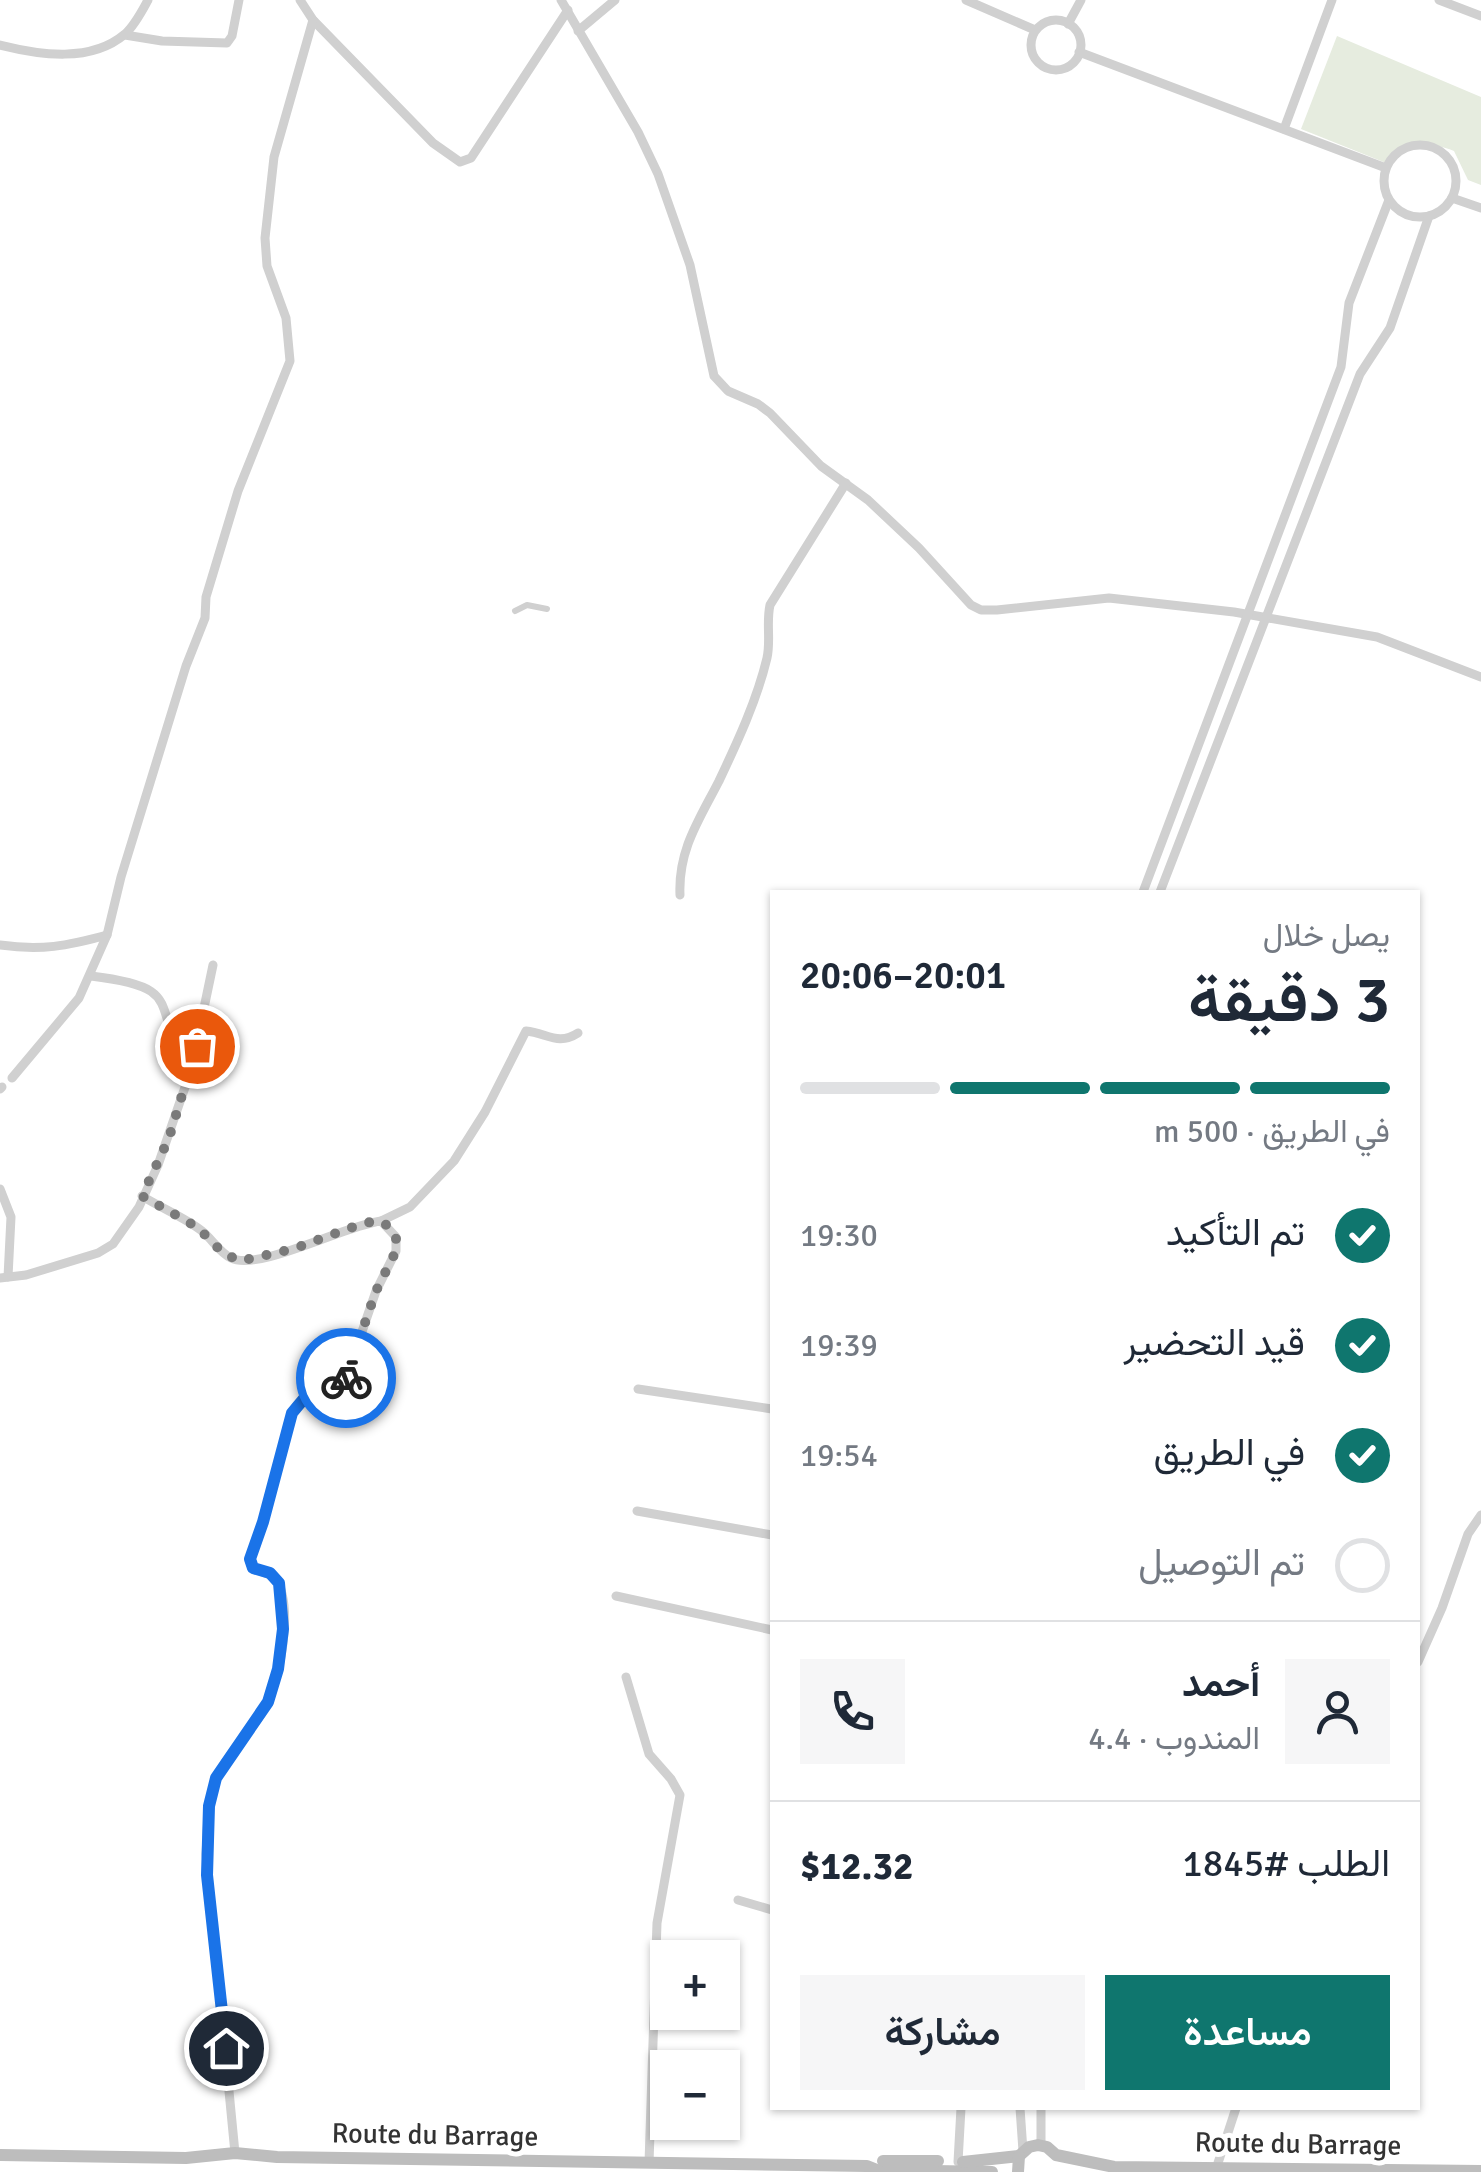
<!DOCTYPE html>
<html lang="ar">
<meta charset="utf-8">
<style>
:root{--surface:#fff;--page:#f6f6f7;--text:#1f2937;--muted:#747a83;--line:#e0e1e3;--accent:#0f766e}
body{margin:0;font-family:Signika,Vazirmatn,sans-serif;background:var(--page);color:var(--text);direction:rtl;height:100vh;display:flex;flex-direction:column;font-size:38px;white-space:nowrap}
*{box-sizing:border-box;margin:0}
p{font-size:32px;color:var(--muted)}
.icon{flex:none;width:55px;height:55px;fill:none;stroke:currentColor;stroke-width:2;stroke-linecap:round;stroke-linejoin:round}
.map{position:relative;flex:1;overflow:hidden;direction:ltr}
.side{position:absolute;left:770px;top:890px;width:650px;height:1220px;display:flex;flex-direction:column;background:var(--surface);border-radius:0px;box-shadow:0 2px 8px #0004;direction:rtl}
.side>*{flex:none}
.tools{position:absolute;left:650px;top:1940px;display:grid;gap:20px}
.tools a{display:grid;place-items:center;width:90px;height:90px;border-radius:0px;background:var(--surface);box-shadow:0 2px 8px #0004;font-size:50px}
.pin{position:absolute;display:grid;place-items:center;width:85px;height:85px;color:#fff;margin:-42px;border:5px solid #fff;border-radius:50%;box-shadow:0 2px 10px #0007}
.courier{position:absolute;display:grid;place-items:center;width:100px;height:100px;margin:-50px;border:8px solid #1a73e8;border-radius:50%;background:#fff;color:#222;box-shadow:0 2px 12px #0007}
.overview em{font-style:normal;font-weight:600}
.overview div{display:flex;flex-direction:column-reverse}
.overview{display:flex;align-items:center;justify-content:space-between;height:170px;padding:0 30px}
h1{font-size:65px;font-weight:600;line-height:75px}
.bar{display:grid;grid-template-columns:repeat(4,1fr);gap:15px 10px;align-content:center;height:120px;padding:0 30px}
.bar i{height:12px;border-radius:8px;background:var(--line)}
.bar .selected{background:var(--accent)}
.bar p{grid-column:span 4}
.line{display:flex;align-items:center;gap:25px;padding:0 30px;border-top:2px solid var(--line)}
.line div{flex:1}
.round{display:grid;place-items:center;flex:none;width:105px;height:105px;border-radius:0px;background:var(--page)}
ol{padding:0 30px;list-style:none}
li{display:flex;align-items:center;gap:30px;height:110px}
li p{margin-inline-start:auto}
li .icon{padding:10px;border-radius:50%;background:var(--accent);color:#fff;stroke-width:4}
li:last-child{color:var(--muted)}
li i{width:55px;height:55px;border:5px solid var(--line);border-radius:50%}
.cta{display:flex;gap:20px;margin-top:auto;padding:20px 30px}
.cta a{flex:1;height:115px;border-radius:0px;background:var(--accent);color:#fff;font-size:40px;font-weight:600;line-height:115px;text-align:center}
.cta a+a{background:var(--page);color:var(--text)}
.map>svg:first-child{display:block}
.green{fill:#e6ecdf}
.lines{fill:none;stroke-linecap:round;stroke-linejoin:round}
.pedestrian{stroke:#d0d0d0;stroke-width:6}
.minor{stroke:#d0d0d0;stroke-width:9}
.secondary{stroke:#bdbdbd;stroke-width:12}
.done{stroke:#7a7a7a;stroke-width:10;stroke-dasharray:0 18}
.route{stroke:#1a73e8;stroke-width:12}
.labels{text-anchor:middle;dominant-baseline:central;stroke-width:10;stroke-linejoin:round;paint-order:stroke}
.street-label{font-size:28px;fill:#333;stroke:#fff}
</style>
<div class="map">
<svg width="1481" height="2172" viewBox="0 0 1481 2172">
<rect width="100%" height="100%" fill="#fff"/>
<!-- green -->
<path class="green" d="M 1337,36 L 1481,97 L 1481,185 L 1468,180 L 1454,151 C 1425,140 1407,140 1386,163 L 1301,129 Z"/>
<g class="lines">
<!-- pedestrian -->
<path class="pedestrian" d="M 515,611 L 527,605 L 547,609"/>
<!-- minor -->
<g class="minor">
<path d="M 300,0 L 313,20 L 433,143 L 460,162 L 471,158 L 568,10"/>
<path d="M 561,0 L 638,132 L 658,174 L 690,265 L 714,376 L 728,391 L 758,404 L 770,413 L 821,466 L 868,500 L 919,548 L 971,605 L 981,610 L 997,610 L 1109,598 L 1234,612 L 1377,637 L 1481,677"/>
<path d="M 966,0 L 1035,30"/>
<path d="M 1439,0 L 1481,16"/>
<circle cx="1056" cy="45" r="25"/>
<path d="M 1068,24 L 1081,0"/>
<path d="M 578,31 L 615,0"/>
<path d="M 125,35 L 162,41 L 227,43 L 232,36 L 239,0"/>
<path d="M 0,45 C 40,55 91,63 125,34 C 135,25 142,11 148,0"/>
<path d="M 1079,52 L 1386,168"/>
<path d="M 1284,129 L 1332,0"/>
<circle cx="1420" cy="181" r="36"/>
<path d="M 1452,198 L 1481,208"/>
<path d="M 1143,892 L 1341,367 L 1349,303 L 1389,200"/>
<path d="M 1160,892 L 1360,374 L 1390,328 L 1429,216"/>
<path d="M 680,895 C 678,850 699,820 719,781 C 737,743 757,700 767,658 C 771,640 766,623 770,605 L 846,483"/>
<path d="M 0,945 C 41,951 67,946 107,935"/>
<path d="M 191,1070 L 213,965"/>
<path d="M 12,1078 L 79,998 L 107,935 L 121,877 L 186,666 L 205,618 L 206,597 L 238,491 L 290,361 L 286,318 L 267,266 L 265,238 L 274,157 L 313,20"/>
<path d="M 0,1089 L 2,1087"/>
<path d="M 0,1189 L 11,1217 L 8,1277"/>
<path d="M 142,1196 C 161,1208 184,1217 202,1231 C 212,1239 219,1252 231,1258 C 258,1272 345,1225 381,1221 L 396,1237 L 396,1251 L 376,1291 L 345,1381 L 334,1391 L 307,1395 L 296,1406 L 288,1424 L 263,1523 L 250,1559 L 253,1568 L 275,1577 C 295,1607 280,1684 262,1713 C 248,1735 228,1753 217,1777 C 206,1800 208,1829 206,1854 L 235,2153"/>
<path d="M 381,1221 L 410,1207 L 454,1161 L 485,1112 L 526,1031 C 547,1033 558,1046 578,1033"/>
<path d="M 0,1278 L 26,1275 L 98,1253 L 113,1244 L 139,1207 L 158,1165 L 191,1070 C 147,1006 190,988 91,976"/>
<path d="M 638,1389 L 772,1409"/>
<path d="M 637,1511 L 772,1535"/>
<path d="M 616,1596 L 772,1630"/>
<path d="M 1418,1662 L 1442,1608 L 1468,1534 L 1481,1515"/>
<path d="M 626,1677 L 649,1754 L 671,1779 L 680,1795 L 657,1923 L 649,2163"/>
<path d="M 738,1900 L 772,1910"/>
<path d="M 1020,2108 L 1023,2151"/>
<path d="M 1041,2108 L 1041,2145"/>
<path d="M 958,2162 L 961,2108"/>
<path d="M 1217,2166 L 1236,2108"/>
</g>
<!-- secondary -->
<g class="secondary">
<path d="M 0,2155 L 186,2158 L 235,2153 L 277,2157 L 867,2166 L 877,2170 L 992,2172"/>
<path d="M 883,2161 L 938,2161"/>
<path d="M 963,2162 L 1019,2156 L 1029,2147 L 1038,2145 L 1047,2147 L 1056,2155 L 1114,2167 L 1481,2171"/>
<path d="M 1018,2172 L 1019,2156"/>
</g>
</g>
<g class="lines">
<!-- done -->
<path class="done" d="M 197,1046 L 169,1138 L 142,1196 L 197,1227 L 223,1253 L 240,1261 L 293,1249 L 364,1223 L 380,1221 L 391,1228 L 396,1238 L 396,1251 L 376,1291 L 346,1378"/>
<!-- route -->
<path class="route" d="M 226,2048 L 207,1875 L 209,1806 L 216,1778 L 268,1702 L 278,1669 L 283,1629 L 279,1583 L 270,1573 L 253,1568 L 250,1559 L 263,1522 L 292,1413 L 307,1395 L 338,1389 L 346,1378"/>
</g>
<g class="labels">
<!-- street labels -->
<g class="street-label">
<text transform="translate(435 2135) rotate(1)">Route du Barrage</text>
<text transform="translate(1298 2144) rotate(1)">Route du Barrage</text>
</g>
</g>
</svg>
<div class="tools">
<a>+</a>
<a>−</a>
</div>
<div class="pin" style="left:197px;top:1046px;background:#ea580c"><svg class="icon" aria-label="bag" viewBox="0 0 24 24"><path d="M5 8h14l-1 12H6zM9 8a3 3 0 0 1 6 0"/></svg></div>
<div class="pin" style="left:226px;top:2048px;background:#1f2937"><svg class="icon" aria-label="home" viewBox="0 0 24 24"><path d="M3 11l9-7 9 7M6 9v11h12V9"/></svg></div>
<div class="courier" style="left:346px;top:1378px"><svg class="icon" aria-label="bike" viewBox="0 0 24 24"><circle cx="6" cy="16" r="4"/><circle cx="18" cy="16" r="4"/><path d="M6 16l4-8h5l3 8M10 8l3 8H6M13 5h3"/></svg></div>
<section class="side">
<div class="overview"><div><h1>3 دقيقة</h1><p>يصل خلال</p></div><em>20:01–20:06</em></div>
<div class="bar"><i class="selected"></i><i class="selected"></i><i class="selected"></i><i></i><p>في الطريق · 500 m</p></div>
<ol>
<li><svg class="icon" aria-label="check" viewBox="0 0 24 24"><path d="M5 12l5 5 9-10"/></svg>تم التأكيد<p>19:30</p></li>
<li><svg class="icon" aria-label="check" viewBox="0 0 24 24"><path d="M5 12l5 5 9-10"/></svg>قيد التحضير<p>19:39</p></li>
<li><svg class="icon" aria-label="check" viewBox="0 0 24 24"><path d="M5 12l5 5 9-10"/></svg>في الطريق<p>19:54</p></li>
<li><i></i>تم التوصيل</li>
</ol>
<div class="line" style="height:180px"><a class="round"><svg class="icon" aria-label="person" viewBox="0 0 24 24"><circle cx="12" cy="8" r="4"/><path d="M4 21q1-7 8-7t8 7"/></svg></a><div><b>أحمد</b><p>المندوب · 4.4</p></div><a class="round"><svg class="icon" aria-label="phone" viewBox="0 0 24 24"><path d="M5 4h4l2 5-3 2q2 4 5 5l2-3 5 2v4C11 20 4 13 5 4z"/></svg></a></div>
<div class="line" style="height:130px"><div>الطلب #1845</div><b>$12.32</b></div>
<div class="cta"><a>مساعدة</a><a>مشاركة</a></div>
</section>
</div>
